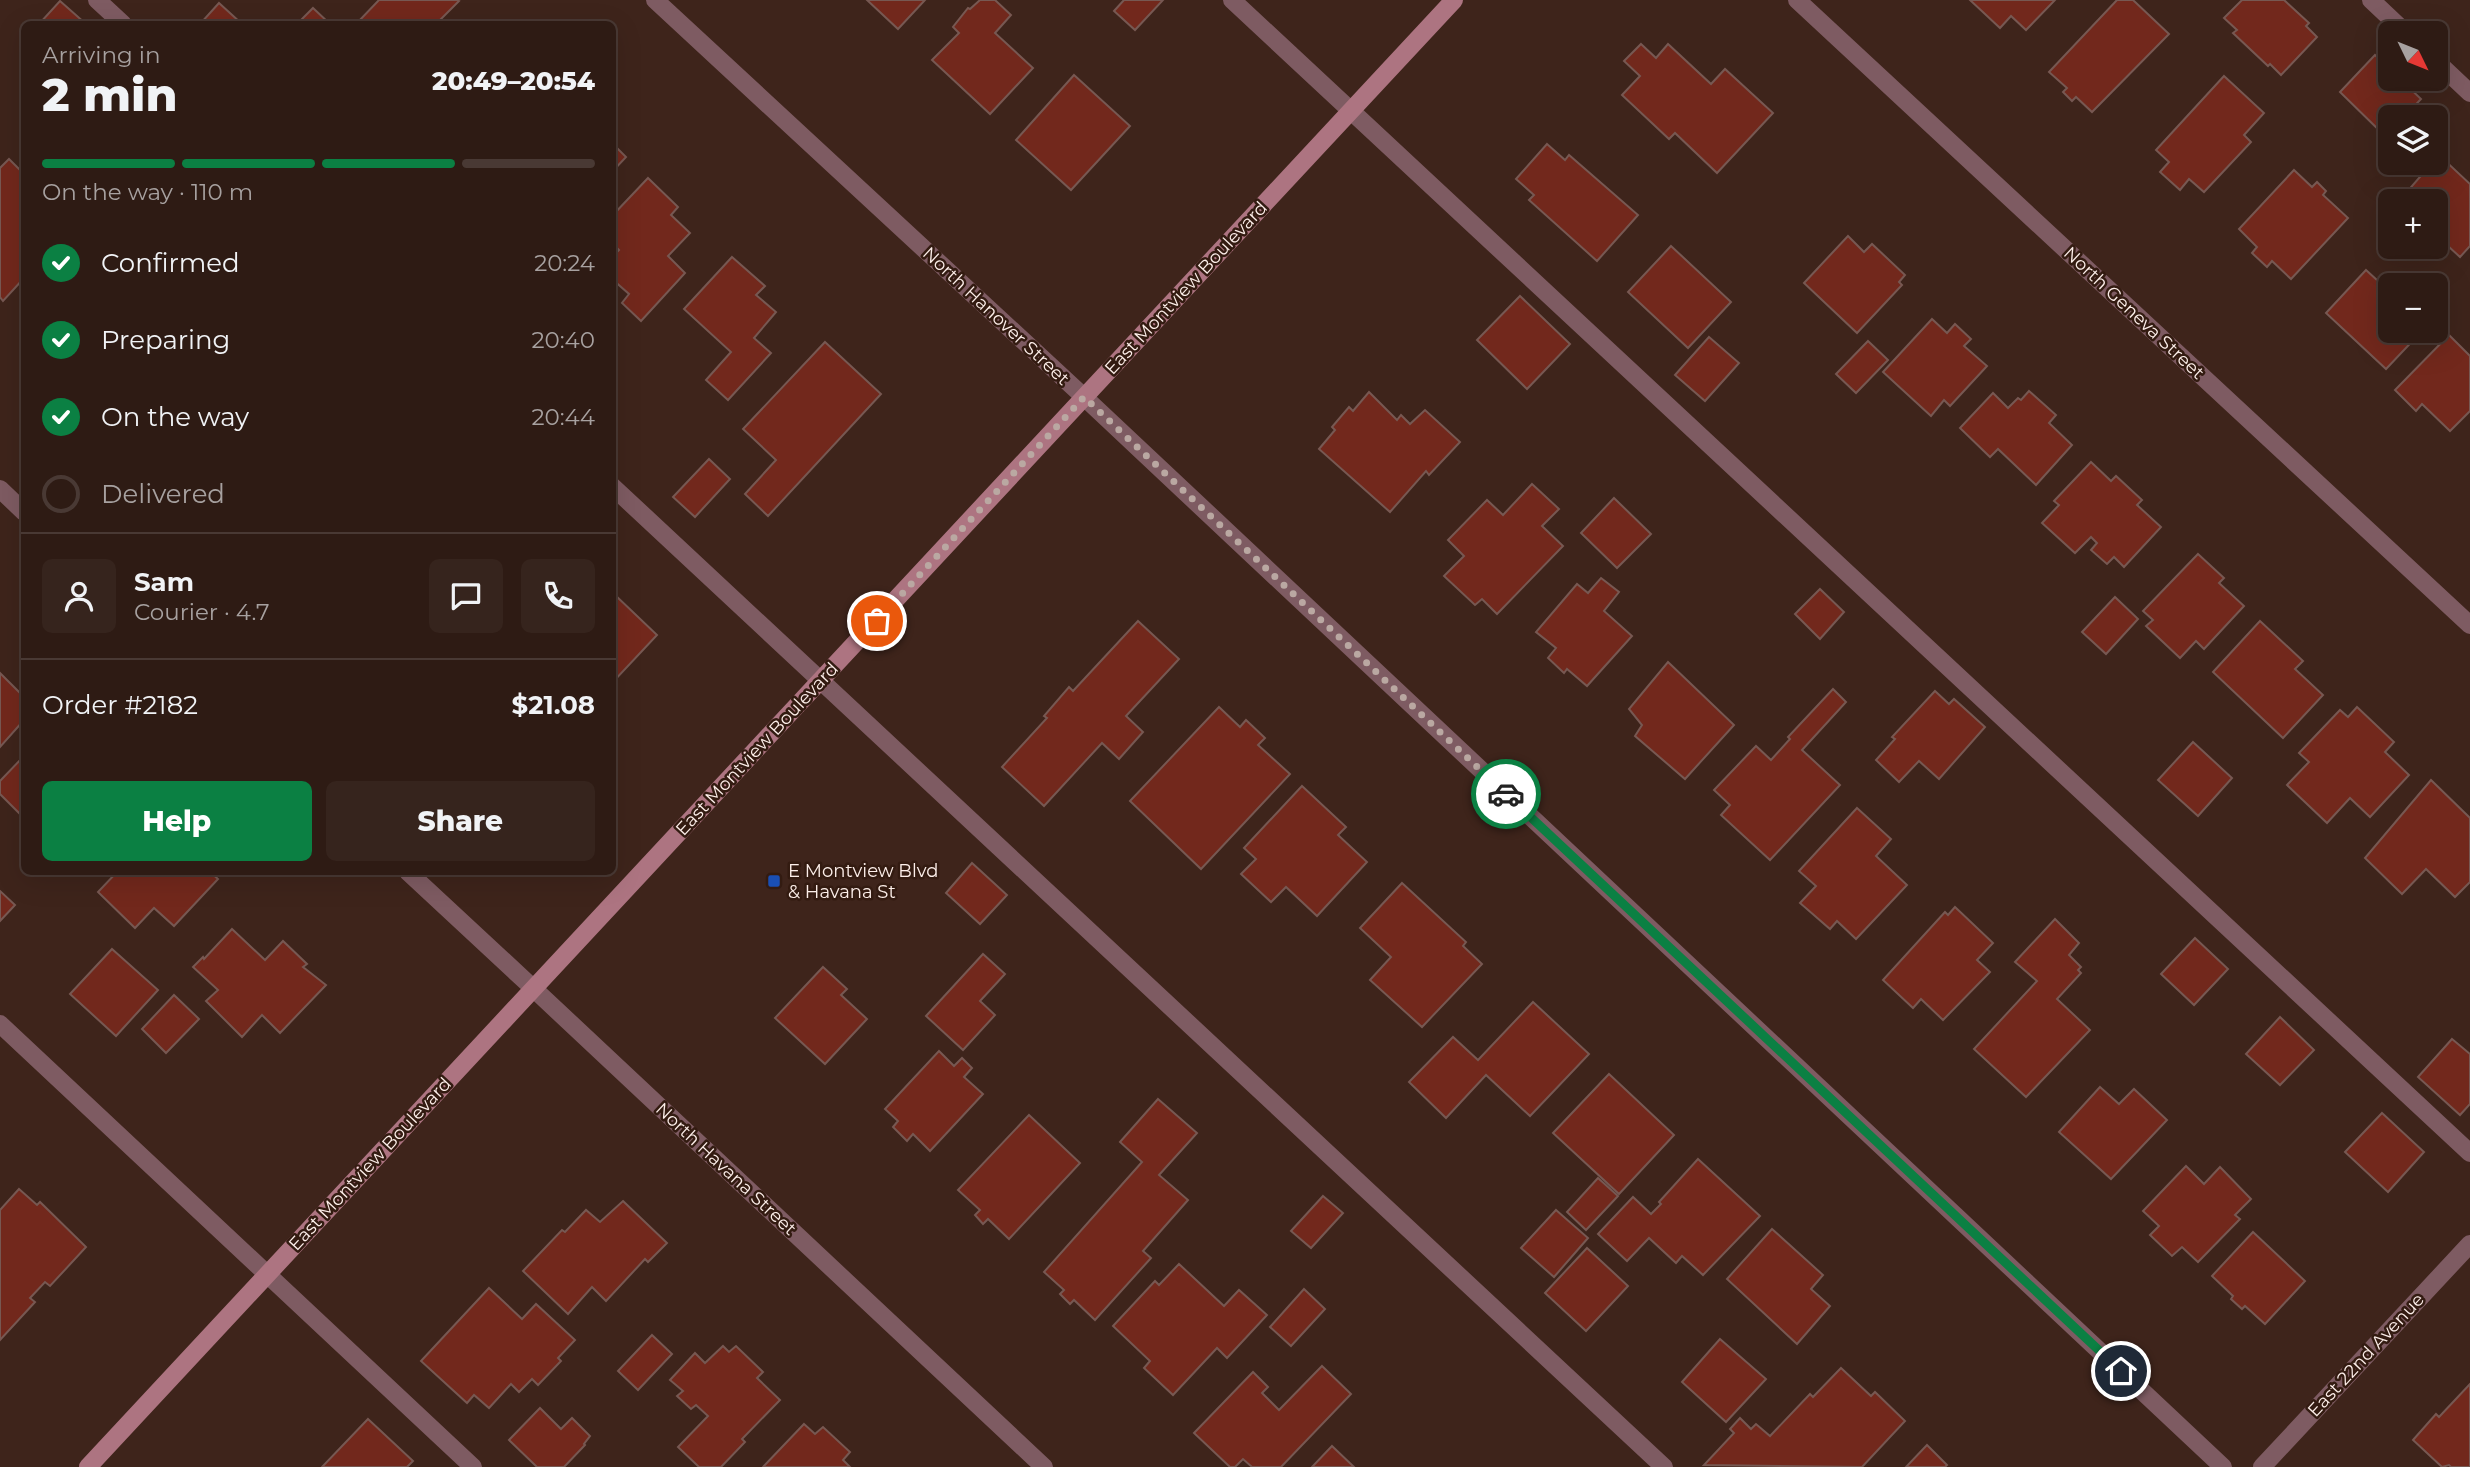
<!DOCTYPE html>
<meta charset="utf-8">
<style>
:root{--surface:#2e1b14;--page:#36241d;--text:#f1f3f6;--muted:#a7a1a0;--line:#493934;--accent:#0b8043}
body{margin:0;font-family:Montserrat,sans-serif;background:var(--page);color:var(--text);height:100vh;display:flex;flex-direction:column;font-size:26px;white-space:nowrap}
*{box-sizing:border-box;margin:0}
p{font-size:23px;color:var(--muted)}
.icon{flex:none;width:38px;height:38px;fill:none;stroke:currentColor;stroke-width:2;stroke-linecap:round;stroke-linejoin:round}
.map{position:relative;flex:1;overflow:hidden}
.panel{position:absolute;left:21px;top:21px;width:595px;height:854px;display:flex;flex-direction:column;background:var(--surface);border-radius:10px;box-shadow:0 7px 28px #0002,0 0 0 2px var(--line)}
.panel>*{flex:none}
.needle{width:46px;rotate:133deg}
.tools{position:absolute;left:2378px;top:21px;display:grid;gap:14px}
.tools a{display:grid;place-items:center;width:70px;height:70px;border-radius:10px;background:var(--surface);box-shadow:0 7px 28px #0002,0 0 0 2px var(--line);font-size:35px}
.pin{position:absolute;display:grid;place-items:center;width:60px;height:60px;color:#fff;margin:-30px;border:4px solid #fff;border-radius:50%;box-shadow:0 2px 7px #0007}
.courier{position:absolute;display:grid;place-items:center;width:70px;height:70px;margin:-35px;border:5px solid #0b8043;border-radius:50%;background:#fff;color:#222;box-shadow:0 2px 9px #0007}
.headline em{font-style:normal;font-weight:800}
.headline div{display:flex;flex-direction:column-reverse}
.headline{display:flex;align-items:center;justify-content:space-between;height:119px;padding:0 21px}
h1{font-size:46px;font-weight:800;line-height:52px}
.bar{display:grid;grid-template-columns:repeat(4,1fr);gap:10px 7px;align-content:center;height:84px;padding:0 21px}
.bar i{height:9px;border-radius:5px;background:var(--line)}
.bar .on{background:var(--accent)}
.bar p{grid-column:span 4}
.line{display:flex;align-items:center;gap:18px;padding:0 21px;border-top:2px solid var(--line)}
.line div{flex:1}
.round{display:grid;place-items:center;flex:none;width:74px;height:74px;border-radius:10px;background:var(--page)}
ol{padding:0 21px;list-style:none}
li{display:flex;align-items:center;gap:21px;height:77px}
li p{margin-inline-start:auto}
li .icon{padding:7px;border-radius:50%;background:var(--accent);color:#fff;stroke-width:4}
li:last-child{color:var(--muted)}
li i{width:38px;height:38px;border:4px solid var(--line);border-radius:50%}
.action{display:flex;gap:14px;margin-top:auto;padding:14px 21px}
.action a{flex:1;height:80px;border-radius:10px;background:var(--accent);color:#fff;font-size:28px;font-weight:800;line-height:80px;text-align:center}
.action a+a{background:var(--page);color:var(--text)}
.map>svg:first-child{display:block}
.building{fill:#72281c;stroke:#775852;stroke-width:2}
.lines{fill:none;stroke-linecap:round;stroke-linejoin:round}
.service{stroke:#7e5b62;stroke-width:18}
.minor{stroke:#7e5b62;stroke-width:18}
.tertiary{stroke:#7e5b62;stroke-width:18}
.secondary{stroke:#ad7481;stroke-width:18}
.done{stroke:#baa8a2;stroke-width:7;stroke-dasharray:0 12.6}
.route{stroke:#0b8043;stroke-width:9}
.transit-dot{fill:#1a4fb4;stroke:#331b11;stroke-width:2.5}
.labels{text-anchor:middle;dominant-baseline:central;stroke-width:5;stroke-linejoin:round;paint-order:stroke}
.street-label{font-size:18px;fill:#fdefea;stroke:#331b11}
.poi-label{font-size:18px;fill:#fdefea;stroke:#331b11;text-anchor:start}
</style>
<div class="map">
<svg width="2470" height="1467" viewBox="0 0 2470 1467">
<rect width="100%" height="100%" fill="#3e241b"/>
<!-- building -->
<g class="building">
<path d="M 379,0 L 457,0 L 459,1 L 436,24 L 359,24 L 357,23 Z"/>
<path d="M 867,0 L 925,0 L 898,29 Z"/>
<path d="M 980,0 L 995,0 L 1011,15 L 995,33 L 1033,68 L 990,114 L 932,60 L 959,33 L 953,27 L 968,8 L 970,9 Z"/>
<path d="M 1124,0 L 1163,0 L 1135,30 L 1114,11 Z"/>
<path d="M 1970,0 L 2055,0 L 2026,30 L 2011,16 L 2000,28 Z"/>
<path d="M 2117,0 L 2133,0 L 2169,34 L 2092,112 L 2076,97 L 2072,101 L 2063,92 L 2067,88 L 2049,72 Z"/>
<path d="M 2242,0 L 2284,0 L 2309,23 L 2306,26 L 2317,37 L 2281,75 L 2270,64 L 2268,66 L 2233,33 L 2237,30 L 2224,18 Z"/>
<path d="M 60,1 L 86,24 L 39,24 Z"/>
<path d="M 219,3 L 242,24 L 200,24 Z"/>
<path d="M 313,8 L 330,24 L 297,24 Z"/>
<path d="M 1641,44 L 1656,58 L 1668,44 L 1711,84 L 1725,69 L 1773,113 L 1717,173 L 1675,133 L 1669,139 L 1622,95 L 1640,76 L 1624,61 Z"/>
<path d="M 2375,55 L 2390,70 L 2390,79 L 2400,79 L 2421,99 L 2404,117 L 2390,117 L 2390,131 L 2385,136 L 2340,92 Z"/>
<path d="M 1074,75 L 1130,126 L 1071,190 L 1016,140 Z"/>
<path d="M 2224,76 L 2264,113 L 2244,135 L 2251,142 L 2204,192 L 2189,179 L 2180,190 L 2160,172 L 2169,162 L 2156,150 Z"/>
<path d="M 612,143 L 626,157 L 612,172 Z"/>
<path d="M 1547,144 L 1565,160 L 1569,155 L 1638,215 L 1597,261 L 1529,200 L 1534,195 L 1516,179 Z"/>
<path d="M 2439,155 L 2470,184 L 2470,246 L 2460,257 L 2436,235 L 2436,201 L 2399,201 L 2432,163 L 2436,163 Z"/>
<path d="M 9,159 L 24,174 L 24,278 L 3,301 L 0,297 L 0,168 Z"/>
<path d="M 2294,170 L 2312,187 L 2317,182 L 2326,191 L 2323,195 L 2348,218 L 2291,279 L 2272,261 L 2267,267 L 2252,253 L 2257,247 L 2239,229 Z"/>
<path d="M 648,178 L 678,207 L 671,215 L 690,233 L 668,256 L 685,273 L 641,321 L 622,303 L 629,294 L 612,279 L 612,257 L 619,250 L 612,243 L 612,216 Z"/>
<path d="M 1848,236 L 1864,252 L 1872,244 L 1905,275 L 1899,282 L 1902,285 L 1857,333 L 1804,283 Z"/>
<path d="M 1671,246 L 1731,302 L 1688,348 L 1628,292 Z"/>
<path d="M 732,257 L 765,286 L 756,295 L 776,312 L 754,338 L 771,353 L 728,400 L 706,380 L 731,352 L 684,309 Z"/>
<path d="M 2366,270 L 2390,292 L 2390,331 L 2422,331 L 2386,369 L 2326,313 Z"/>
<path d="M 1520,296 L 1570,344 L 1527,389 L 1477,340 Z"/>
<path d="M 1932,319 L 1947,333 L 1955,324 L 1971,339 L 1964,346 L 1987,366 L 1950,406 L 1944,400 L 1931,416 L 1883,372 Z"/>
<path d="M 2449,335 L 2470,356 L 2470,411 L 2450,431 L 2422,404 L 2416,411 L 2395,390 Z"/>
<path d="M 1709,337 L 1739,363 L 1705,401 L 1675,375 Z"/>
<path d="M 1868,341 L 1888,360 L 1856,393 L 1836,374 Z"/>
<path d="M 825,342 L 881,394 L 768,516 L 745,494 L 776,460 L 743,429 Z"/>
<path d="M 2029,391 L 2056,415 L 2049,423 L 2072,445 L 2036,485 L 1998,449 L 1990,457 L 1960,428 L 1993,393 L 2008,408 L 2018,398 L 2021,400 Z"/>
<path d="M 1369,392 L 1397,420 L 1401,415 L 1410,424 L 1425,410 L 1460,442 L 1429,475 L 1426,471 L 1390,512 L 1319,449 L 1335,430 L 1332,427 L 1349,407 L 1353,411 Z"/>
<path d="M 709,459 L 730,479 L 695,517 L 673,497 Z"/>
<path d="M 2091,462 L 2111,481 L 2116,476 L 2142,500 L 2137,505 L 2161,527 L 2124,567 L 2114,557 L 2107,564 L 2091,550 L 2097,543 L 2091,537 L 2075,553 L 2042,523 L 2059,505 L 2054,501 Z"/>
<path d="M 1532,484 L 1559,509 L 1542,526 L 1563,546 L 1497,614 L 1482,599 L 1475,605 L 1444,576 L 1464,556 L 1448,540 L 1487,500 L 1503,515 Z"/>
<path d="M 1614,498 L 1651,534 L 1617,568 L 1581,533 Z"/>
<path d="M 2198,554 L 2224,578 L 2219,583 L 2244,606 L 2204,649 L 2196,641 L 2180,658 L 2146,626 L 2153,620 L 2143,611 Z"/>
<path d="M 1601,578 L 1619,592 L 1604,611 L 1632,636 L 1587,686 L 1567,669 L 1564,673 L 1548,658 L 1556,648 L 1536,632 L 1577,584 L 1588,593 Z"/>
<path d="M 1820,589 L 1844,612 L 1820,639 L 1795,614 Z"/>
<path d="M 614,594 L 657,635 L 612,683 L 612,597 Z"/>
<path d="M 2115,597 L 2138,619 L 2106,654 L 2082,632 Z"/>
<path d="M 1138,621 L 1179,659 L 1126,716 L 1143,732 L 1119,759 L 1102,743 L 1044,806 L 1002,767 L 1047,718 L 1044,716 L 1069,687 L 1073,691 Z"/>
<path d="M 2260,621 L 2303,661 L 2295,669 L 2323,695 L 2283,738 L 2213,672 Z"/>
<path d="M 1668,662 L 1734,725 L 1685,779 L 1635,736 L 1642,725 L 1629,709 Z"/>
<path d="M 0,673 L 24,697 L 24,720 L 0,747 Z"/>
<path d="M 1833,689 L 1846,702 L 1802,750 L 1840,785 L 1770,860 L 1721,815 L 1730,805 L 1714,790 L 1756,746 L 1771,760 L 1790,739 L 1788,737 Z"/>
<path d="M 1935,691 L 1949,704 L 1954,699 L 1985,727 L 1939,779 L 1919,761 L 1899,782 L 1876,760 L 1895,739 L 1892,737 Z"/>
<path d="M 1219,707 L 1240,727 L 1246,720 L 1265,738 L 1258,745 L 1290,774 L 1201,869 L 1130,801 Z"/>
<path d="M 2357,707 L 2394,742 L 2385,752 L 2409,775 L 2370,817 L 2350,798 L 2327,823 L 2287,785 L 2309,762 L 2299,753 L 2340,710 L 2348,717 Z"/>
<path d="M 2193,742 L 2232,778 L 2198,816 L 2158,780 Z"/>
<path d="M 24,756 L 24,818 L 0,794 L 0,781 Z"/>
<path d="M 2431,780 L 2470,818 L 2470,882 L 2455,897 L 2426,869 L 2402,894 L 2365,858 Z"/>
<path d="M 1302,786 L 1346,827 L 1338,835 L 1367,862 L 1317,916 L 1286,887 L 1271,902 L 1241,874 L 1256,859 L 1244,848 Z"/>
<path d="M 1857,808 L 1891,839 L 1876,856 L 1907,885 L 1856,939 L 1837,921 L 1830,929 L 1800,903 L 1816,886 L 1799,871 Z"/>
<path d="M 972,863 L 1007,895 L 980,924 L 946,893 Z"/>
<path d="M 117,872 L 210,872 L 218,879 L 174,926 L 154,908 L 135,928 L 98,892 Z"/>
<path d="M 1402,883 L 1466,942 L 1463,946 L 1482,964 L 1422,1027 L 1370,980 L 1391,957 L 1360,928 Z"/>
<path d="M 0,891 L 15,905 L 0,921 Z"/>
<path d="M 1955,907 L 1993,943 L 1977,960 L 1990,972 L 1943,1020 L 1921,999 L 1913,1008 L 1883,980 L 1945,912 L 1948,915 Z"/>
<path d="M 2055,919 L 2079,943 L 2069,955 L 2081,967 L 2078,970 L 2081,973 L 2057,999 L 2090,1030 L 2026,1097 L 1974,1049 L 2037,981 L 2015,962 Z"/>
<path d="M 232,929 L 265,960 L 283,941 L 307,964 L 303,967 L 326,985 L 280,1033 L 262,1015 L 242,1037 L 206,1001 L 218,990 L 193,967 L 203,957 L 204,959 Z"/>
<path d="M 2195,938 L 2228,969 L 2194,1005 L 2161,974 Z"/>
<path d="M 112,949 L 158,990 L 116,1036 L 70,994 Z"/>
<path d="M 983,954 L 1005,974 L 980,1001 L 995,1015 L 963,1050 L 926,1016 Z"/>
<path d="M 823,967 L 847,989 L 841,995 L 867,1019 L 825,1064 L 775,1018 Z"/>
<path d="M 174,995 L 199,1019 L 166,1053 L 142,1029 Z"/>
<path d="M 1533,1002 L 1589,1054 L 1530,1116 L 1486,1075 L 1446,1118 L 1409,1082 L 1453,1037 L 1478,1060 Z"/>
<path d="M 2280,1017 L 2314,1050 L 2280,1085 L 2246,1054 Z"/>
<path d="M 2452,1039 L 2470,1054 L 2470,1104 L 2460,1115 L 2418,1077 Z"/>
<path d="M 939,1051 L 954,1066 L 962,1058 L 972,1068 L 964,1077 L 983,1094 L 930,1151 L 913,1134 L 907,1141 L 893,1127 L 898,1121 L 885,1109 Z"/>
<path d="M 1609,1074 L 1674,1135 L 1619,1194 L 1553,1133 Z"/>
<path d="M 2100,1087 L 2119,1104 L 2134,1089 L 2167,1120 L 2111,1179 L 2059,1132 Z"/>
<path d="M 1158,1099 L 1197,1133 L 1159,1175 L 1188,1200 L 1143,1251 L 1151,1258 L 1095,1320 L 1074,1300 L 1070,1304 L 1060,1294 L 1064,1290 L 1044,1272 L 1142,1162 L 1120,1142 Z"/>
<path d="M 2382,1113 L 2424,1152 L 2388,1192 L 2345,1152 Z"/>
<path d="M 1029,1115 L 1080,1163 L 1009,1239 L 988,1219 L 983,1224 L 975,1215 L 980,1210 L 958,1190 Z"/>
<path d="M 1698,1159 L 1760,1216 L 1703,1275 L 1682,1256 L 1676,1263 L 1649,1238 L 1627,1261 L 1598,1234 L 1633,1197 L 1651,1214 L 1661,1204 L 1659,1202 Z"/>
<path d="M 2186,1166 L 2204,1184 L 2220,1167 L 2251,1199 L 2235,1215 L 2240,1219 L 2198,1262 L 2182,1247 L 2172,1256 L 2150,1235 L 2159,1226 L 2143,1211 Z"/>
<path d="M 1598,1178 L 1618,1196 L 1586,1230 L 1567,1212 Z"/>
<path d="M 19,1189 L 37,1205 L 40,1202 L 86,1247 L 50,1286 L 45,1282 L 30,1298 L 35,1302 L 0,1340 L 0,1210 Z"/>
<path d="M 1323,1196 L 1343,1213 L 1311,1248 L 1291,1231 Z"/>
<path d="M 623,1201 L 667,1243 L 648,1262 L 645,1259 L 606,1301 L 592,1287 L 568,1314 L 523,1271 L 562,1230 L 565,1232 L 586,1210 L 600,1222 Z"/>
<path d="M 1556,1210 L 1588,1238 L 1554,1277 L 1521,1248 Z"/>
<path d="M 1772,1229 L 1823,1275 L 1811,1289 L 1830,1306 L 1797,1344 L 1727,1279 Z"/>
<path d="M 2253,1232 L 2305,1281 L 2265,1324 L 2245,1306 L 2242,1309 L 2231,1299 L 2233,1296 L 2212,1276 Z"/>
<path d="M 1587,1248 L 1628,1286 L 1586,1331 L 1545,1293 Z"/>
<path d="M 1179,1264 L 1224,1306 L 1239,1290 L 1267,1315 L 1227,1358 L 1217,1348 L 1173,1395 L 1144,1368 L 1150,1361 L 1113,1326 L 1155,1281 L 1159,1285 Z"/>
<path d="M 489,1288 L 522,1319 L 536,1304 L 575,1340 L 558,1358 L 561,1361 L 538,1385 L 532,1379 L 519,1392 L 511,1384 L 489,1408 L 474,1395 L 467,1403 L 421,1361 Z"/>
<path d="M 1304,1289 L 1325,1309 L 1291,1346 L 1270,1327 Z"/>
<path d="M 652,1335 L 672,1354 L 638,1390 L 618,1371 Z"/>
<path d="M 1720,1339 L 1766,1379 L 1726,1422 L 1682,1382 Z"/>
<path d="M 723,1346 L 729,1352 L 736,1346 L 763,1372 L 757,1378 L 780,1400 L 742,1439 L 745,1442 L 721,1467 L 699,1467 L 678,1447 L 708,1416 L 696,1405 L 691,1409 L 677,1396 L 683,1391 L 670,1380 L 695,1353 L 705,1363 Z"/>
<path d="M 1322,1366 L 1351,1394 L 1281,1467 L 1252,1467 L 1243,1459 L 1235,1467 L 1230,1467 L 1194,1433 L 1253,1372 L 1268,1387 L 1262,1393 L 1279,1410 Z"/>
<path d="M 1841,1368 L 1871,1396 L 1875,1392 L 1905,1421 L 1862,1467 L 1704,1465 L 1734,1433 L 1730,1429 L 1740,1418 L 1751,1429 L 1756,1424 L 1770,1436 L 1810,1394 L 1813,1397 Z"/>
<path d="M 2470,1384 L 2470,1467 L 2451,1467 L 2449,1465 L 2442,1467 L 2413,1440 L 2436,1414 L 2439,1417 Z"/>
<path d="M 540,1408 L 561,1429 L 572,1418 L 590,1436 L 584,1444 L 585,1445 L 564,1467 L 537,1467 L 509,1440 Z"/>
<path d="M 368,1419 L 413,1461 L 407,1467 L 322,1467 Z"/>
<path d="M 804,1424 L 815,1434 L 823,1427 L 850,1452 L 843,1460 L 850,1467 L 763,1467 Z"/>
<path d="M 1927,1445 L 1947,1465 L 1945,1467 L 1906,1467 Z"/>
<path d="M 1332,1446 L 1354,1467 L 1312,1467 Z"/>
</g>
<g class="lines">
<!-- service -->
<g class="service">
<path d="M 97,0 L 123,24"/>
<path d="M 1232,0 L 2470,1153"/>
<path d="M 2371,0 L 2406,33"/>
<path d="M 2436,61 L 2470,93"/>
<path d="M 612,486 L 1664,1467"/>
<path d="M 0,1024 L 473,1467"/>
</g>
<!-- minor -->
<g class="minor">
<path d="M 655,0 L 1084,397 L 2223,1467"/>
<path d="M 1797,0 L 2470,625"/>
<path d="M 534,989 L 1044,1467"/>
<path d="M 2262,1467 L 2470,1244"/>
</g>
<!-- tertiary -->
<g class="tertiary">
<path d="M 0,489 L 24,512"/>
<path d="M 408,872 L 534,989"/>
</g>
<!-- secondary -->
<path class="secondary" d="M 88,1467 L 1454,0"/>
</g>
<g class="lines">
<!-- done -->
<path class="done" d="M 877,621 L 1084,397 L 1506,794"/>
<!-- route -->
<path class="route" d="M 1506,794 L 2121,1371"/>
</g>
<!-- markers -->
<rect class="transit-dot" x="767" y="874" width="14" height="14" rx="3.5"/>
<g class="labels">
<!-- street labels -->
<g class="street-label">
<text transform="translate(1186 288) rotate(-47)">East Montview Boulevard</text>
<text transform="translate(2134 313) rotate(43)">North Geneva Street</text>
<text transform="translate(996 316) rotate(43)">North Hanover Street</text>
<text transform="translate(757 749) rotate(-47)">East Montview Boulevard</text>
<text transform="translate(370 1164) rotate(-47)">East Montview Boulevard</text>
<text transform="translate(726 1169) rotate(43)">North Havana Street</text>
<text transform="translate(2366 1355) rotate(-47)">East 22nd Avenue</text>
</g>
<!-- poi labels -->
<g class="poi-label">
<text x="788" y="871">E Montview Blvd<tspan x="788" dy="21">&amp; Havana St</tspan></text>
</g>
</g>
</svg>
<div class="tools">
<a><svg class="needle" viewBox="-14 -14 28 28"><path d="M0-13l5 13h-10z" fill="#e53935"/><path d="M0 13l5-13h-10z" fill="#a7a1a0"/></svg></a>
<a><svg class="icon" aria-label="layers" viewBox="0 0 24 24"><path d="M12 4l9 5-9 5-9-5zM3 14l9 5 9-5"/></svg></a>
<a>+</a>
<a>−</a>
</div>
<div class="pin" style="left:877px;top:621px;background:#ea580c"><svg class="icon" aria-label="bag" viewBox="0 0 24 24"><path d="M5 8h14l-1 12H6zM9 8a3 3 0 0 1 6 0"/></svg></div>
<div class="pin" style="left:2121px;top:1371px;background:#1f2937"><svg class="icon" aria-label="home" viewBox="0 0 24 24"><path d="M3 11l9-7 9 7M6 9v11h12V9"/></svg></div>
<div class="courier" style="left:1506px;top:794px"><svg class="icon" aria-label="car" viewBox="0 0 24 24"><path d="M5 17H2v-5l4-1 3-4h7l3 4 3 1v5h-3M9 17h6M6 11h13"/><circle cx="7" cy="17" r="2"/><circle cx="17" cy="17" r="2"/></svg></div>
<section class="panel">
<div class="headline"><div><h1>2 min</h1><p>Arriving in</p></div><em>20:49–20:54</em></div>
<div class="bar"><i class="on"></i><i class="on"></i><i class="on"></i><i></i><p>On the way · 110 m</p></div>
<ol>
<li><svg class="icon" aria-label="check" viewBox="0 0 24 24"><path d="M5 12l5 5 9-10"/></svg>Confirmed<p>20:24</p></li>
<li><svg class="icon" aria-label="check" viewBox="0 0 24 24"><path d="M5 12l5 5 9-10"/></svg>Preparing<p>20:40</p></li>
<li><svg class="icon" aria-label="check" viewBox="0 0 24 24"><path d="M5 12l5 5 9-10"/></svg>On the way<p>20:44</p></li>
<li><i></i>Delivered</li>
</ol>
<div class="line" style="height:126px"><a class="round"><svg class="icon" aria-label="person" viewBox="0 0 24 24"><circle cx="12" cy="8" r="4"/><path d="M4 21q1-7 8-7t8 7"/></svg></a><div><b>Sam</b><p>Courier · 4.7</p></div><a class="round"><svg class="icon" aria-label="chat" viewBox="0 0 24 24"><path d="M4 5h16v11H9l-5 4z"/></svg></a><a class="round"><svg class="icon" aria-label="phone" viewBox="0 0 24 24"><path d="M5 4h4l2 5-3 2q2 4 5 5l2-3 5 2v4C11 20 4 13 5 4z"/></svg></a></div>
<div class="line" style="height:91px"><div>Order #2182</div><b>$21.08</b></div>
<div class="action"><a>Help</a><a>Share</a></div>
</section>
</div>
